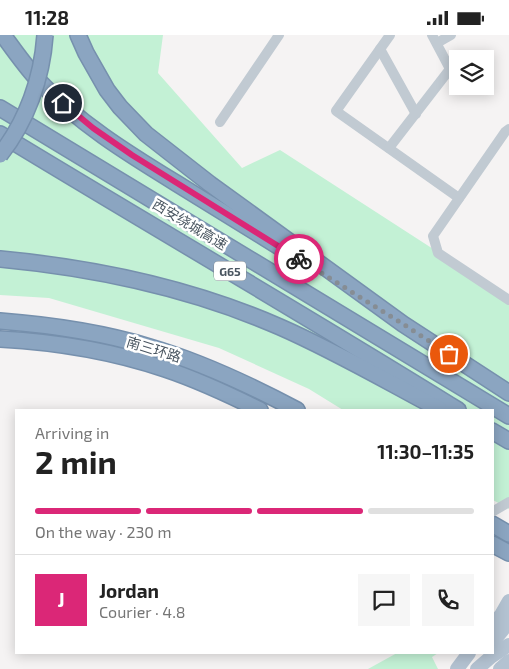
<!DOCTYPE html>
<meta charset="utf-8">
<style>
:root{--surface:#fff;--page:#f6f6f6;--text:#222;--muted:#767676;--line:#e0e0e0;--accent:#db2777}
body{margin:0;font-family:"Exo 2","Noto Sans SC",sans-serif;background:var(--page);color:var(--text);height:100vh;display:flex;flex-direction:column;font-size:19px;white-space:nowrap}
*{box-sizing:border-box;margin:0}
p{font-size:16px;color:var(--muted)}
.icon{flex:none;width:28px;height:28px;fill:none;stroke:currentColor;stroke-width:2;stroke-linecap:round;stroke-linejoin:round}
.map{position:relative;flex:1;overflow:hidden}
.side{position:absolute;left:15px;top:374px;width:479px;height:245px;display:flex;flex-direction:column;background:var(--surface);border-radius:0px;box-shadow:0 2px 12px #0003}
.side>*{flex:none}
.controls{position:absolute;left:449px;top:15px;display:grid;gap:10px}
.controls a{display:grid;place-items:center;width:45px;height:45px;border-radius:0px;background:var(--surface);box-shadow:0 2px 12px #0003;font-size:25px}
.pin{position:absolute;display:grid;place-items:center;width:42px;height:42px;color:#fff;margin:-21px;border:2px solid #fff;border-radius:50%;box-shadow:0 1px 5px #0007}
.courier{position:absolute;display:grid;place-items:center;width:50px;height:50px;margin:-25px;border:4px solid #db2777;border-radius:50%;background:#fff;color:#222;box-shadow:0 1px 6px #0007}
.headline em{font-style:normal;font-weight:700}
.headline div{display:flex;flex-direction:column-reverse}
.headline{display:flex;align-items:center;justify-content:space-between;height:85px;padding:0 20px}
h1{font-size:32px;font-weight:700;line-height:38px}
.bar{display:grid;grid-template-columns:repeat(4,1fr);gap:8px 5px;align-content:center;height:60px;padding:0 20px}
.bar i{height:6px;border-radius:4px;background:var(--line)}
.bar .current{background:var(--accent)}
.bar p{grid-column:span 4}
.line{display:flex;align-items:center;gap:12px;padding:0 20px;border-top:1px solid var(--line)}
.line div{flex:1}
.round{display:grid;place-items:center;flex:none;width:52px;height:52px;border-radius:0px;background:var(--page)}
.status{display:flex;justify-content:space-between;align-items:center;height:35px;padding:0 25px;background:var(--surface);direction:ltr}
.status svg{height:14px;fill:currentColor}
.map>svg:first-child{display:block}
.green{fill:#c3f1d5}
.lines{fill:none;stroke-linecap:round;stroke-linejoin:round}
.highway-casing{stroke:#7690ad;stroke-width:18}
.minor{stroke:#c1cad2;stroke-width:10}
.major{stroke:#b3c2d1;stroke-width:14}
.highway{stroke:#8ba5c1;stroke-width:15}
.highway-bridge-casing{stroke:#7690ad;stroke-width:18;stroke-linecap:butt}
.highway-bridge{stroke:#8ba5c1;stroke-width:15}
.done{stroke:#868d94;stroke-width:5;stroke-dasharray:0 9}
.route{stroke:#db2777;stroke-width:6}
.labels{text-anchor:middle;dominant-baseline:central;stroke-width:5;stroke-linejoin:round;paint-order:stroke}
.shield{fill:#fff;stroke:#808990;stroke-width:1}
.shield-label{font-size:12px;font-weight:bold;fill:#4a5661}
.street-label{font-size:14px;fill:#4a5661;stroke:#fff}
</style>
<div class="status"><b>11:28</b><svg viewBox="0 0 49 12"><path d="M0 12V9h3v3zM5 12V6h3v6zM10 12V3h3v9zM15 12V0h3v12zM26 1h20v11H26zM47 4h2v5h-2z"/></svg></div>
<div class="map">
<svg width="509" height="634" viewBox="0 0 509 634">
<rect width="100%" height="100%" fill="#f5f3f3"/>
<!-- green -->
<g class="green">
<path d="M 0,0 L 163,0 L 158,38 L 242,133 L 280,115 L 509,263 L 509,474 L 493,465 L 492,375 L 343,375 L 309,354 L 219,313 L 49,263 L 0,260 Z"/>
<path d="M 397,618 L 438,618 L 432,622 L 438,634 L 368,634 Z"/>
</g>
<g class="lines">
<!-- highway casing -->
<g class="highway-casing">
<g id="highway">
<path d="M 3,0 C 14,15 25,31 38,45 C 77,87 127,118 176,148 C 218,174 260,200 302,226"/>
<path d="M 78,0 L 86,18 L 107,55 L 120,72 L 146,99 L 210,149 L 403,289 L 509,358"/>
<path d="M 0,73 L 509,381"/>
<path d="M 0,99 C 153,192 307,281 458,375"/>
<path d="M 0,224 C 96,233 191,253 280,292 C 335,316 386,346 439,374"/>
<path d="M 0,286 C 51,290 101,297 150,312 C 201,327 250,350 297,375"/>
<path d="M 0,304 C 56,307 112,316 165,334 C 198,345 230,360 260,375"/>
<path d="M 492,396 L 509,406"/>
<path d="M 492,489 L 509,499"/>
<path d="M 492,509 L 509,518"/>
</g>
</g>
<!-- minor -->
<g class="minor">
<path d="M 390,0 L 336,76 L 459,163"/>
<path d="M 437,8 L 451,0"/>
<path d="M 380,14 L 416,79"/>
<path d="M 220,87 L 279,0"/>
<path d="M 509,94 L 505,97 L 433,201 L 438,218 L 509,265"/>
<path d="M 389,113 L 450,34 L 432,0"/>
<path d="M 492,477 L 509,467"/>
</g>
<!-- major -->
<g class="major">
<path d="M 492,590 L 501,580 L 509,566"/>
<path d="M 492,608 L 509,587"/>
<path d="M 457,634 L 469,618"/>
<path d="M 477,634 L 492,621 L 509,610"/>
<path d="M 500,634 L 509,626"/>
</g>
<!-- highway -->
<use href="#highway" class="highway"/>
<!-- highway-bridge casing -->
<g class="highway-bridge-casing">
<path id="highway-bridge" d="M 0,120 C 27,86 42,43 45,0"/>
</g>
<!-- highway-bridge -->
<use href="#highway-bridge" class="highway-bridge"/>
</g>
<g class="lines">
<!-- done -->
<path class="done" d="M 299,224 L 403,289 L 449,319"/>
<!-- route -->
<path class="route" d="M 63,68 L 93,93 L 132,120 L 299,224"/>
</g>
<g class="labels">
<!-- shield labels -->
<rect class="shield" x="214" y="226.5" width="32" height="19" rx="4"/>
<g class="shield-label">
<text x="230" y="236">G65</text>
</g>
<!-- street labels -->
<g class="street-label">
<text transform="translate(190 189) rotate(31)">西安绕城高速</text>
<text transform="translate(154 314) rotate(17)">南三环路</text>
</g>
</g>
</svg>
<div class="controls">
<a><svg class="icon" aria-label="layers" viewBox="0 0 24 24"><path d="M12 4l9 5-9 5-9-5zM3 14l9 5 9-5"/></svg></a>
</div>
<div class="pin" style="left:449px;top:319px;background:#ea580c"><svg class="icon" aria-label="bag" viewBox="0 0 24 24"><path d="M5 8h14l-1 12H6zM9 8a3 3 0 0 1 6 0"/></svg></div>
<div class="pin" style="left:63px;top:68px;background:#1f2937"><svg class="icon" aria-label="home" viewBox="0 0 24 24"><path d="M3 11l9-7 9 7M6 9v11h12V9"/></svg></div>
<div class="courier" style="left:299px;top:224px"><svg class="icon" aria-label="bike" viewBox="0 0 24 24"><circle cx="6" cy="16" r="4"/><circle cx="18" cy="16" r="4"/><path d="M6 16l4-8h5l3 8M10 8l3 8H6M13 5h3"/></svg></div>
<section class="side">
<div class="headline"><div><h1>2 min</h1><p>Arriving in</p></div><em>11:30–11:35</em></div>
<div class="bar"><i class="current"></i><i class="current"></i><i class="current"></i><i></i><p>On the way · 230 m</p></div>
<div class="line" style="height:90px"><b class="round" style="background:var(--accent);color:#fff">J</b><div><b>Jordan</b><p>Courier · 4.8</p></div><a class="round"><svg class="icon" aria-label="chat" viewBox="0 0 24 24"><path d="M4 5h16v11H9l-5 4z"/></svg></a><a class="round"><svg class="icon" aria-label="phone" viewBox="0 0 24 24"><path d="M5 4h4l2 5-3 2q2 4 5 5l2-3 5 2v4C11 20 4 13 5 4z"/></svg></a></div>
</section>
</div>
